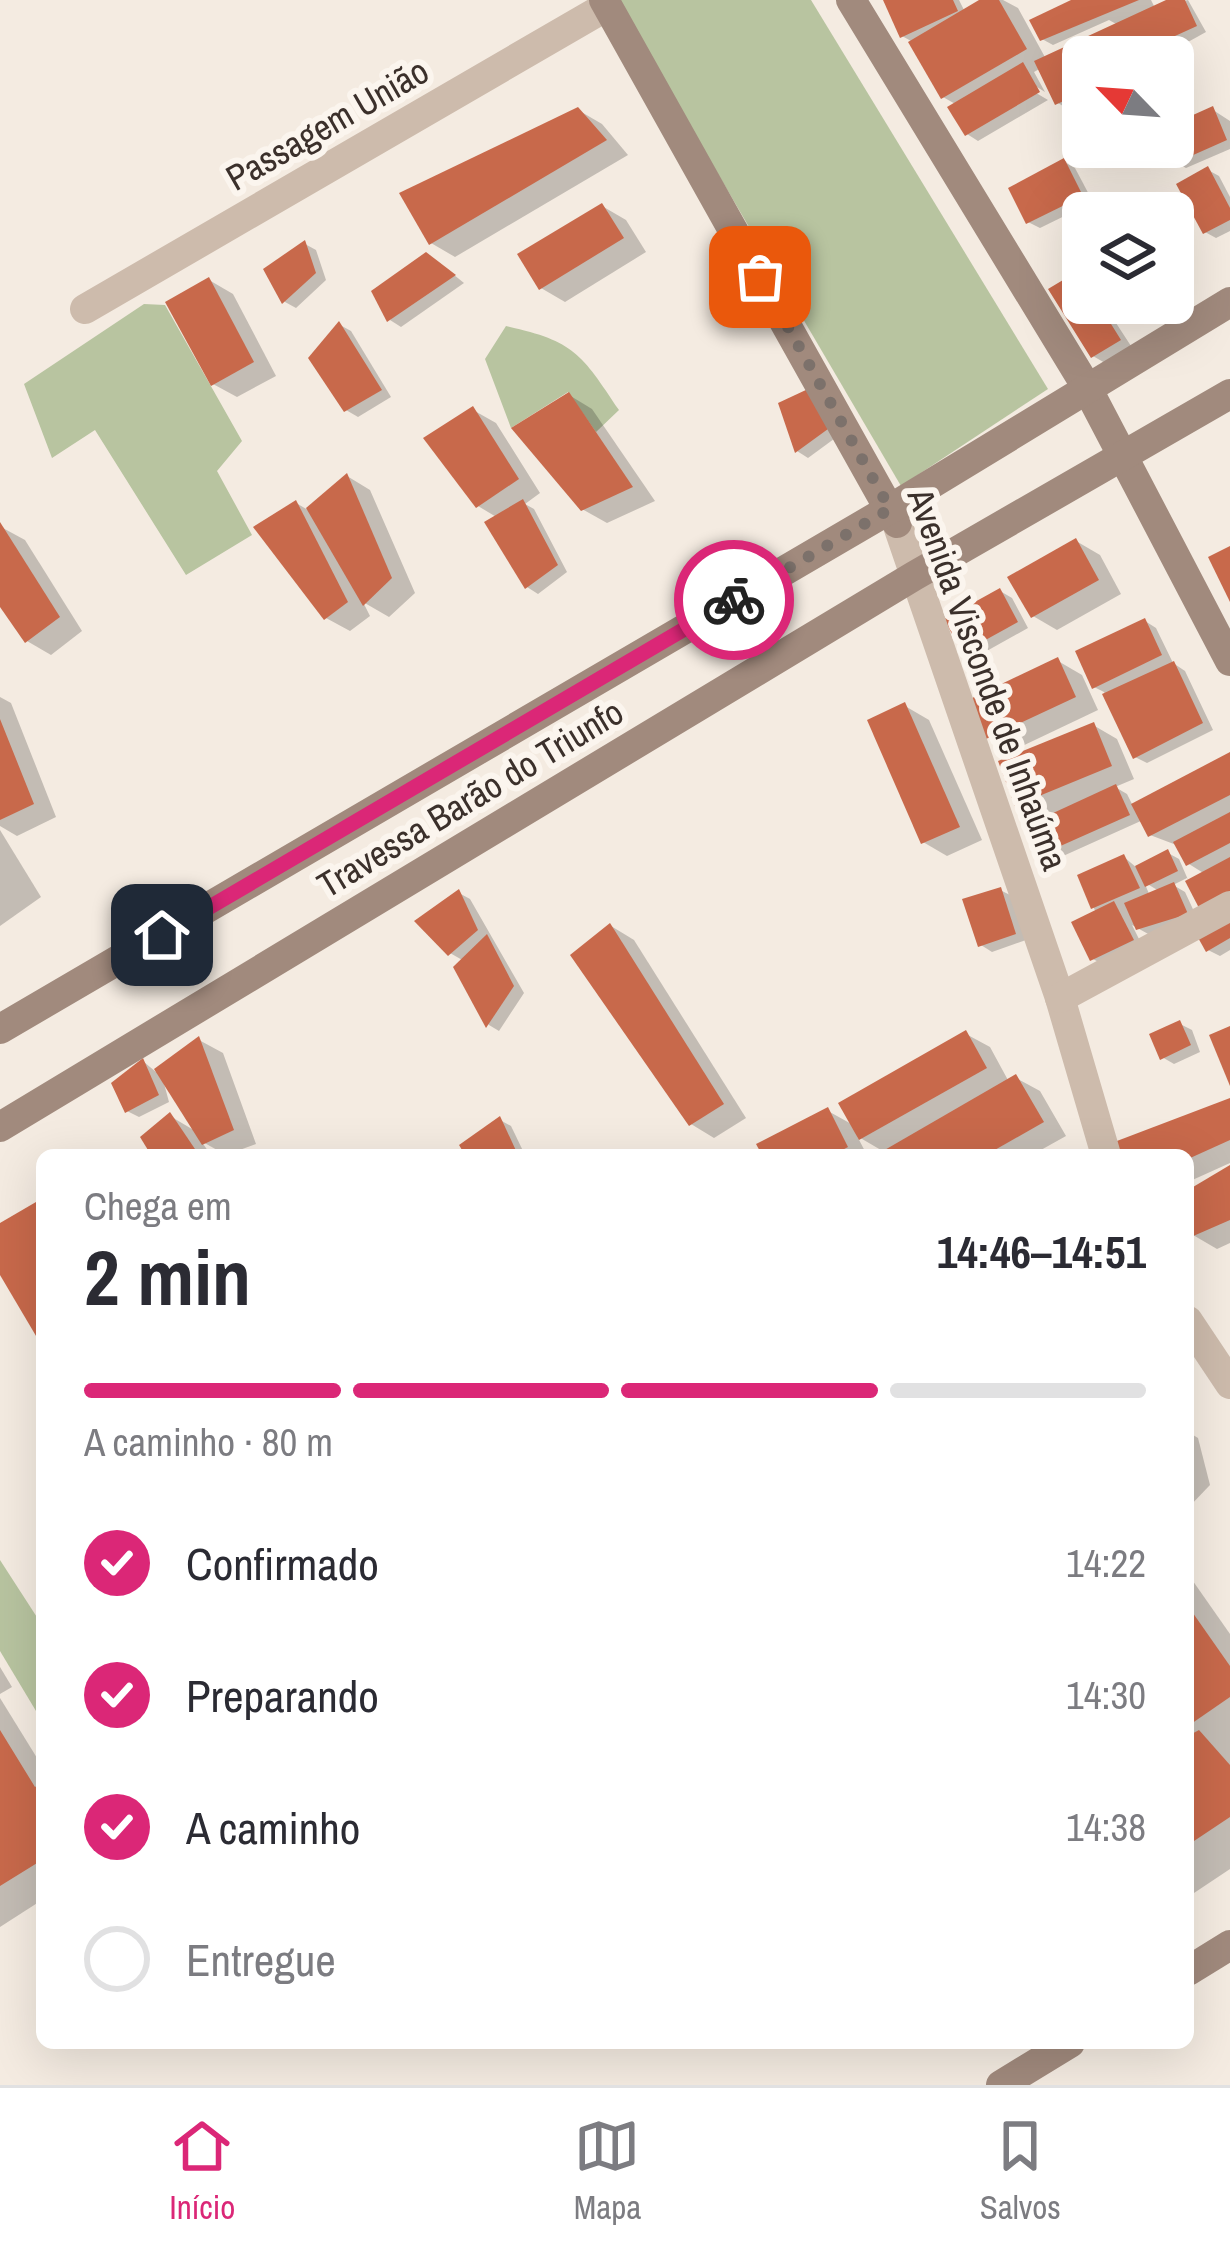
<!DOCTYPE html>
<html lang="pt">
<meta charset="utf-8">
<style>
:root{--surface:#fff;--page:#f2f2f3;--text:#2b2b33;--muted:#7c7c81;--line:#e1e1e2;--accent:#db2777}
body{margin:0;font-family:"Archivo Narrow",sans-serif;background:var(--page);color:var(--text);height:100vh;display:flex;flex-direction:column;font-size:45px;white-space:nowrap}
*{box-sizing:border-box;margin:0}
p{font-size:39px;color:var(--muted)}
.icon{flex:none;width:66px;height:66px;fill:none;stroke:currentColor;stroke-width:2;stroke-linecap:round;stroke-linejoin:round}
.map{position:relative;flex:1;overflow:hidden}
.panel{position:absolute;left:36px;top:1149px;width:1158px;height:900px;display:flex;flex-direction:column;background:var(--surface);border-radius:18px;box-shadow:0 12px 48px #0002}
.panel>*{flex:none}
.needle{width:78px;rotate:295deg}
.fabs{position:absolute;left:1062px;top:36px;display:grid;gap:24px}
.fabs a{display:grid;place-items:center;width:132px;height:132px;border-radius:18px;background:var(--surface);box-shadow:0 12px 48px #0002;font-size:60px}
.pin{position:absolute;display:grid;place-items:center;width:102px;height:102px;color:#fff;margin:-51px;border-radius:24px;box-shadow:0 6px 18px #0006}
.courier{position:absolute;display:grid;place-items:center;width:120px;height:120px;margin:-60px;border:9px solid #db2777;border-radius:50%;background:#fff;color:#222;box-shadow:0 3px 15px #0007}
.headline em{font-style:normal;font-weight:700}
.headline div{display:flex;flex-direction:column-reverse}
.headline{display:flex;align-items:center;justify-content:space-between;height:204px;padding:0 48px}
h1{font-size:78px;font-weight:700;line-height:90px}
.bar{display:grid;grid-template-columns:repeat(4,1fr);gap:18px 12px;align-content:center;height:144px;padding:0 48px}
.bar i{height:15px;border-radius:9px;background:var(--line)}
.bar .active{background:var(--accent)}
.bar p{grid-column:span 4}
ol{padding:0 48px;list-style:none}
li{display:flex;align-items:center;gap:36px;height:132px}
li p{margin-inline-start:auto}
li .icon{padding:12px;border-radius:50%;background:var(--accent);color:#fff;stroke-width:4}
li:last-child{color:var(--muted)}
li i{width:66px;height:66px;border:6px solid var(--line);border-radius:50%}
.dock{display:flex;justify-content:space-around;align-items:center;height:168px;border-top:3px solid var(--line);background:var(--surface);font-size:33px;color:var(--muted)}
.dock a{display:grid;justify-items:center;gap:6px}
.dock .active{color:var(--accent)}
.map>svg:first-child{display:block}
.green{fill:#b8c4a0}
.shadow{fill:#0003;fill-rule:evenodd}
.building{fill:#c8694b}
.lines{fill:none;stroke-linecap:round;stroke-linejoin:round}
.street{stroke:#cdbbac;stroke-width:30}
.secondary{stroke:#a18a7d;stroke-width:30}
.done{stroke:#7c716b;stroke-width:12;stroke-dasharray:0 21.6}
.route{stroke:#db2777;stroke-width:15}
.labels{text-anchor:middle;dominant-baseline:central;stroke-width:12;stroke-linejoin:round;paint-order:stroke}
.street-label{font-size:36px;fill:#3b302b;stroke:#fbf5ee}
</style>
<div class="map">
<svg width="1230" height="2085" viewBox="0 0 1230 2085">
<rect width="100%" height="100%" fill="#f4ebe1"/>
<!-- green -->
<g class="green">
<path d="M 616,0 L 811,0 L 1048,389 L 901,486 Z"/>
<path d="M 144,304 L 165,305 L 242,441 L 217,471 L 252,535 L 186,575 L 95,430 L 52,458 L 24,384 Z"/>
<path d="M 506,326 C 574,341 581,353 619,410 L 596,432 L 568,392 L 511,428 L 485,359 Z"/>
<path d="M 0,1560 L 42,1625 L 42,1721 L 0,1651 Z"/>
</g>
<!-- shadow -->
<g class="shadow">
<path d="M 886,0 L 959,0 L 965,12 L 985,0 L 1003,0 L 1018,8 L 1046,59 L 1118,25 L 1109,20 L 1053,45 L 1042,39 L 1079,0 L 1151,0 L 1155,8 L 1188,0 L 1206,32 L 1161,57 L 1083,57 L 1081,117 L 1058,103 L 1041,68 L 1034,72 L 1045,92 L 1029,82 L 1026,87 L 1048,100 L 978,141 L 967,134 L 957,105 L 943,97 L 911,41 L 902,36 Z"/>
<path d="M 578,110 L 602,124 L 628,155 L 455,257 L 431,243 Z"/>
<path d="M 1213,110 L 1230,121 L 1230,149 L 1186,168 L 1175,162 L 1168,147 L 1173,147 L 1173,127 Z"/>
<path d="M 1064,162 L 1075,168 L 1093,202 L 1040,228 L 1028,222 Z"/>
<path d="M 1208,170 L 1219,176 L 1230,197 L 1230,231 L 1216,238 L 1205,232 Z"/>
<path d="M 602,206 L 626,220 L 646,252 L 565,302 L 541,288 Z"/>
<path d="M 1173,218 L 1193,257 L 1173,268 Z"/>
<path d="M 305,244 L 316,250 L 326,280 L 296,308 L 285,302 L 267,270 Z"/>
<path d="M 438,262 L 464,283 L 401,327 L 390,320 Z"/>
<path d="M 1078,274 L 1083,303 L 1103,303 L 1131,346 L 1105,363 L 1093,356 L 1052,290 Z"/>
<path d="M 209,280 L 233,294 L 276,376 L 237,397 L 213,384 Z"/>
<path d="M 340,325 L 351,331 L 391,397 L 358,417 L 346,410 Z"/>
<path d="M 808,393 L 838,436 L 808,458 L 797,451 Z"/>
<path d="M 569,395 L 592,409 L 655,501 L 607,523 L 582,509 Z"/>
<path d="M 473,410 L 496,423 L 540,493 L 525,504 L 534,509 L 567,572 L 538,594 L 527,587 L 498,518 L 478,506 Z"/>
<path d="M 347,476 L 370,490 L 415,593 L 389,617 L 363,602 L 370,616 L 350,631 L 326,618 L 296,503 L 308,510 Z"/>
<path d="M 1,527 L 25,540 L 82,631 L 51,655 L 27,641 L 0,602 Z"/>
<path d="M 1076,541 L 1100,555 L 1121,594 L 1057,630 L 1033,616 Z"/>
<path d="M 1000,591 L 1012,598 L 1028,628 L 976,657 L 964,650 Z"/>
<path d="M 1145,621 L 1156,628 L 1173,663 L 1185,671 L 1213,730 L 1147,763 L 1135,757 L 1104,692 L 1094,687 Z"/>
<path d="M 1058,661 L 1082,675 L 1098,710 L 1012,751 L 989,737 Z"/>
<path d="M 0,697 L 11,703 L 56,817 L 17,836 L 0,826 Z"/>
<path d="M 905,706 L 929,720 L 982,840 L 947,856 L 923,842 Z"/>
<path d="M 1093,725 L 1117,739 L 1134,779 L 1115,787 L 1127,794 L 1133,806 L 1230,755 L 1230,903 L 1205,874 L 1189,864 L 1179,846 L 1150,835 L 1143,820 L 1052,861 L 1040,854 L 1046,820 L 1018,804 Z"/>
<path d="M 0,830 L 41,897 L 0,926 Z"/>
<path d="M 1168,853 L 1179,859 L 1189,882 L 1187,878 L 1173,885 L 1185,892 L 1198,920 L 1150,935 L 1132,925 L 1143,947 L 1104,965 L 1093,959 L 1096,913 L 1081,877 L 1124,857 L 1137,868 ZM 1144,882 L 1159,891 L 1150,896 Z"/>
<path d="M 1000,890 L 1012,896 L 1026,940 L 992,952 L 981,945 Z"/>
<path d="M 459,893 L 470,899 L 524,993 L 499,1031 L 489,1025 L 457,968 L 464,961 L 450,953 Z"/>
<path d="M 1230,919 L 1230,950 L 1220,956 L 1208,950 Z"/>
<path d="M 611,926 L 634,940 L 746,1118 L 714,1138 L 691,1124 Z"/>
<path d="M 1180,1024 L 1192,1030 L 1200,1052 L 1174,1064 L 1162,1057 Z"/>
<path d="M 966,1034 L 990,1047 L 1009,1082 L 1016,1078 L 1040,1091 L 1066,1136 L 1032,1155 L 882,1155 L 886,1153 L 857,1136 L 867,1155 L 765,1155 L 828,1111 L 855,1126 Z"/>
<path d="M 199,1040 L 223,1053 L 256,1144 L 226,1155 L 201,1141 L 211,1155 L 154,1155 L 170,1116 L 197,1132 L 162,1076 L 169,1102 L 139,1117 L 127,1111 L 144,1062 L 156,1072 Z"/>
<path d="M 1230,1101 L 1230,1163 L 1188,1182 L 1188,1155 Z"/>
<path d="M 500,1120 L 511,1126 L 525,1155 L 468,1155 Z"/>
<path d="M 1230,1169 L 1230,1243 L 1217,1249 L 1193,1235 L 1188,1194 Z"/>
<path d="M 36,1205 L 42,1209 L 42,1340 L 0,1269 L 0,1226 Z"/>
<path d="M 1188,1432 L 1198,1438 L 1210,1485 L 1188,1508 Z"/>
<path d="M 1188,1574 L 1230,1634 L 1230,1869 L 1188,1897 Z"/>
<path d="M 0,1667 L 12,1687 L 0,1694 Z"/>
<path d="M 0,1698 L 42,1766 L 42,1900 L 0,1927 Z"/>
</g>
<!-- building -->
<g class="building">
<path d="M 883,0 L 953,0 L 958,11 L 900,38 Z"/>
<path d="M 979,0 L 999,0 L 1027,49 L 941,99 L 908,42 Z"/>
<path d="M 1071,0 L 1139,0 L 1040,41 L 1029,20 Z"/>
<path d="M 1166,0 L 1185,0 L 1197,26 L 1142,51 L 1145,57 L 1083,57 L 1083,92 L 1055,105 L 1034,61 Z"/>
<path d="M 1023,62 L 1040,92 L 965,136 L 947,107 Z"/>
<path d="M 1213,106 L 1227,140 L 1173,164 L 1165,147 L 1173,147 L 1173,124 Z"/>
<path d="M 578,107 L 607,140 L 429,245 L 399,193 Z"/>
<path d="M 1064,158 L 1083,196 L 1026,224 L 1008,188 Z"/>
<path d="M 1208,166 L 1230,208 L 1230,220 L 1203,234 L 1176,184 Z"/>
<path d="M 602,203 L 624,238 L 539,290 L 517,254 Z"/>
<path d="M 305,240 L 316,273 L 282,304 L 263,269 Z"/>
<path d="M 426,252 L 456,275 L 387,322 L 371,291 Z"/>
<path d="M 1078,271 L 1083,303 L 1098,303 L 1121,340 L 1091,358 L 1048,289 Z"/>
<path d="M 209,277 L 254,362 L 211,386 L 165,302 Z"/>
<path d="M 339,321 L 382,390 L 344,412 L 308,358 Z"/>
<path d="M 808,389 L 828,429 L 795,453 L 778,403 Z"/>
<path d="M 569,392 L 633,487 L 581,511 L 511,428 Z"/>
<path d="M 473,406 L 519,479 L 476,508 L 423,438 Z"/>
<path d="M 347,473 L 392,578 L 363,606 L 306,508 Z"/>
<path d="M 523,499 L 558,565 L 525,589 L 484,522 Z"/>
<path d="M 296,500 L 348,602 L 324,620 L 253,527 Z"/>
<path d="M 0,522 L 60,617 L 25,643 L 0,607 Z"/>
<path d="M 1076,538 L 1099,580 L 1031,618 L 1007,577 Z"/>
<path d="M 1230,546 L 1230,602 L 1208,557 Z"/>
<path d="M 1000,588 L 1018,622 L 962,653 L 944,619 Z"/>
<path d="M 1145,618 L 1162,655 L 1092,689 L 1075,651 Z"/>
<path d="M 1058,657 L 1076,697 L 986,739 L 968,700 Z"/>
<path d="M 1174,661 L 1203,723 L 1133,759 L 1102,694 Z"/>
<path d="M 905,702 L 960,827 L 921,844 L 867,720 Z"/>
<path d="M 0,719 L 34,804 L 0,820 Z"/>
<path d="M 1094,722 L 1112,766 L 1015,806 L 998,761 Z"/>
<path d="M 1230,752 L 1230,795 L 1148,837 L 1131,804 Z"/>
<path d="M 1116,784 L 1130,815 L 1038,856 L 1025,826 Z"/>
<path d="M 1230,812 L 1230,843 L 1186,866 L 1173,842 Z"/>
<path d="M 1168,849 L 1178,871 L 1145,887 L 1135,866 Z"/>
<path d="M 1124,854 L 1140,888 L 1091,909 L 1077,875 Z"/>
<path d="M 1230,857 L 1230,891 L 1199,908 L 1185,881 Z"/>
<path d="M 1174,882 L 1188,914 L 1136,930 L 1124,903 Z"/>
<path d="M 1001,887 L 1016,934 L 978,947 L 962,899 Z"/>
<path d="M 459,889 L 478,930 L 448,956 L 414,921 Z"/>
<path d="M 1114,901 L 1134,940 L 1090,961 L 1071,922 Z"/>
<path d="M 1230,915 L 1230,938 L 1206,952 L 1196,934 Z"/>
<path d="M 610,923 L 724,1104 L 689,1126 L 570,955 Z"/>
<path d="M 487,934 L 514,986 L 486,1028 L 453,967 Z"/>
<path d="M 1180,1020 L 1191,1045 L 1160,1060 L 1149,1034 Z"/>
<path d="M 1230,1026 L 1230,1086 L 1209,1035 Z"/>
<path d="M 966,1030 L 987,1068 L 859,1140 L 838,1103 Z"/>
<path d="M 199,1036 L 234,1130 L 202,1145 L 154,1069 Z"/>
<path d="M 143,1058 L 159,1095 L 125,1113 L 111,1083 Z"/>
<path d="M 1016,1074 L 1044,1122 L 986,1155 L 876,1155 Z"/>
<path d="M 1230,1098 L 1230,1140 L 1188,1159 L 1113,1155 L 1109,1144 Z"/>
<path d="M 828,1107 L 848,1147 L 833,1155 L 762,1155 L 756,1144 Z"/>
<path d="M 170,1112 L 199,1155 L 151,1155 L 140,1137 Z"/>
<path d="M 500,1116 L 518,1155 L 465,1155 L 459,1145 Z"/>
<path d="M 1230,1165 L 1230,1220 L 1191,1237 L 1188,1190 Z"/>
<path d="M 36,1202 L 42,1211 L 39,1341 L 0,1275 L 0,1223 Z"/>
<path d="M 1188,1606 L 1230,1666 L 1230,1697 L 1188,1726 Z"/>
<path d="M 0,1730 L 35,1787 L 42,1783 L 42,1860 L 0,1886 Z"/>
<path d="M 1199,1730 L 1230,1765 L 1230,1817 L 1188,1845 L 1188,1736 Z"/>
</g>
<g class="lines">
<!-- street -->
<g class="street">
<path d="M 85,309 L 607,6"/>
<path d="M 898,526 L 1060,998 L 1106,1155"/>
<path d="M 1060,998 L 1230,906"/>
<path d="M 1188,1321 L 1230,1384"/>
</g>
<!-- secondary -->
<g class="secondary">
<path d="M 604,0 L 897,523"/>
<path d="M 851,0 L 1086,386 L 1230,661"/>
<path d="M 0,1029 L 890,509 L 1230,302"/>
<path d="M 0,1127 L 914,576 L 1230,394"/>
<path d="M 1188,1971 L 1230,1945"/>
<path d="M 1001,2085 L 1070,2043"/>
</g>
</g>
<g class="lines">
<!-- done -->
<path class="done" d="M 734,600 L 890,509 L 760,277"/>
<!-- route -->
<path class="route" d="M 162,935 L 734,600"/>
</g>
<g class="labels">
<!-- street labels -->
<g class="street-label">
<text transform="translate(327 124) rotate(-30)">Passagem União</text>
<text transform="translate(988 679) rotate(70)">Avenida Visconde de Inhaúma</text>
<text transform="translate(470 798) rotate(-31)">Travessa Barão do Triunfo</text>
</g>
</g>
</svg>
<div class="fabs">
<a><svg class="needle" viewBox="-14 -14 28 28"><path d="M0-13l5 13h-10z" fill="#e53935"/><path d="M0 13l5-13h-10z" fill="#7c7c81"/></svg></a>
<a><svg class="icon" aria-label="layers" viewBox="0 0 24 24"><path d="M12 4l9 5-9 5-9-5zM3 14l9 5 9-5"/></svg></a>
</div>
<div class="pin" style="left:760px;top:277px;background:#ea580c"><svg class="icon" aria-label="bag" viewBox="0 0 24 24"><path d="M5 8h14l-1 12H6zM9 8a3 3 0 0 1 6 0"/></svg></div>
<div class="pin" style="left:162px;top:935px;background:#1f2937"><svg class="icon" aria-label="home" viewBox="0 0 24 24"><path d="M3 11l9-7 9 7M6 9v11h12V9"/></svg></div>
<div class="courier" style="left:734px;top:600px"><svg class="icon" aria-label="bike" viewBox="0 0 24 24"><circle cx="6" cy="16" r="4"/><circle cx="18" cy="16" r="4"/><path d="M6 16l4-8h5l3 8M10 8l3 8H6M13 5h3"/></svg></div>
<section class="panel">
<div class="headline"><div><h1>2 min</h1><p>Chega em</p></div><em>14:46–14:51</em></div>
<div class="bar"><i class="active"></i><i class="active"></i><i class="active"></i><i></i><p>A caminho · 80 m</p></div>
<ol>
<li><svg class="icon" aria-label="check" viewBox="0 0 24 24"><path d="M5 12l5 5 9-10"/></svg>Confirmado<p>14:22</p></li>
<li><svg class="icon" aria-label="check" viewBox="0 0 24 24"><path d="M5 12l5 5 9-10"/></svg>Preparando<p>14:30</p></li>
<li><svg class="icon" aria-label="check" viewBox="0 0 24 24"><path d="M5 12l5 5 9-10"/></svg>A caminho<p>14:38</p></li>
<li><i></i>Entregue</li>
</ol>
</section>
</div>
<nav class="dock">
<a class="active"><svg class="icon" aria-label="home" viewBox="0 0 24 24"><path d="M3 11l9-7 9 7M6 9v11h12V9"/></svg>Início</a>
<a><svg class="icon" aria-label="map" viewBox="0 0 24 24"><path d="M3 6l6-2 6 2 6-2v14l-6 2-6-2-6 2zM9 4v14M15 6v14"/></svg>Mapa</a>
<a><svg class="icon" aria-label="saved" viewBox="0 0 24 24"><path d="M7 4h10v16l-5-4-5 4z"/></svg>Salvos</a>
</nav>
